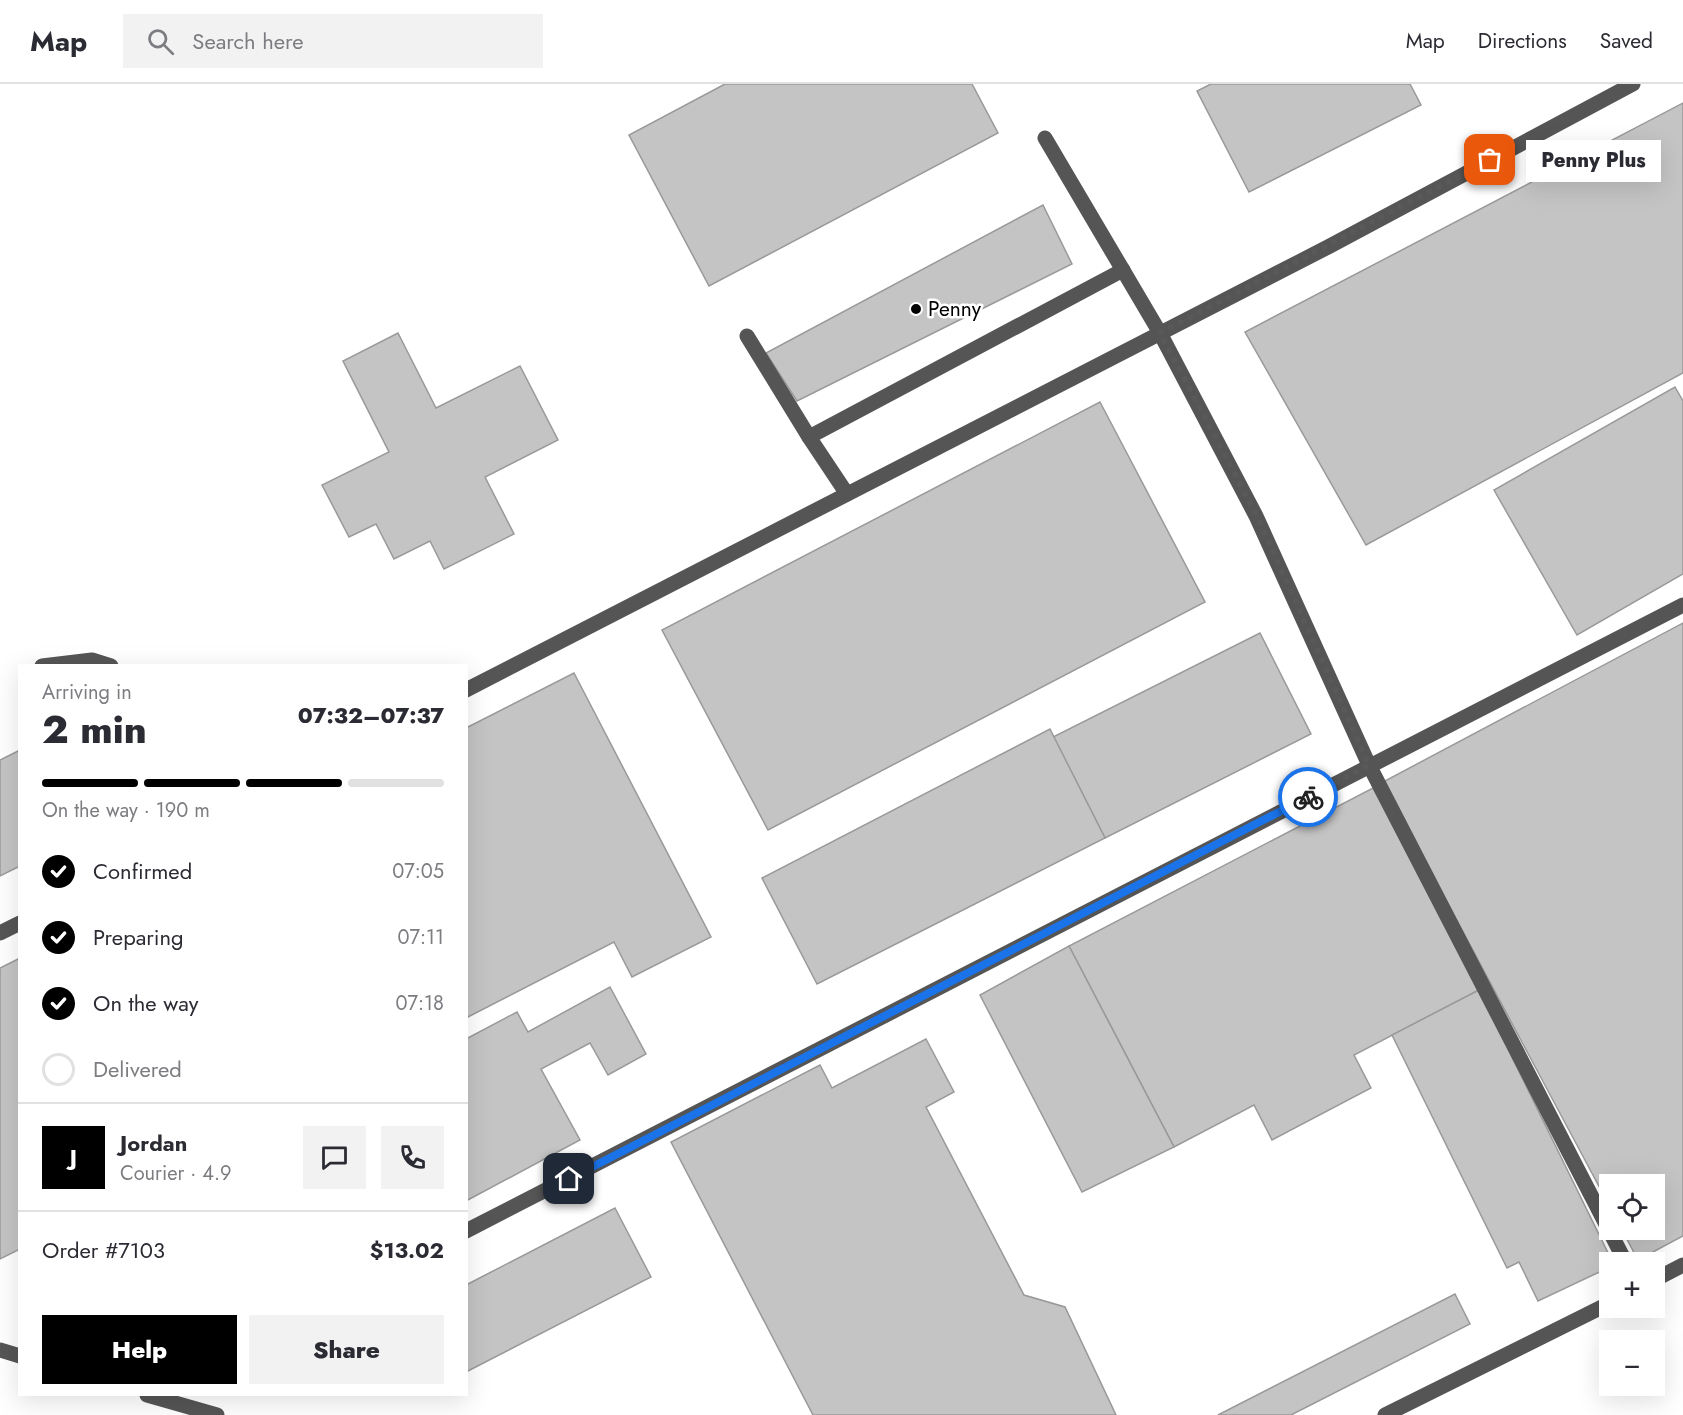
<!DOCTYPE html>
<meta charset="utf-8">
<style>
:root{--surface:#fff;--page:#f2f2f3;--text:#2b2b33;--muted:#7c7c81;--line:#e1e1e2;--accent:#000}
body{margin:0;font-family:Jost,sans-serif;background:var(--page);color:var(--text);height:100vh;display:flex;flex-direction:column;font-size:22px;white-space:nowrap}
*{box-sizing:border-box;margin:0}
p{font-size:20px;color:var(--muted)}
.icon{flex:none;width:33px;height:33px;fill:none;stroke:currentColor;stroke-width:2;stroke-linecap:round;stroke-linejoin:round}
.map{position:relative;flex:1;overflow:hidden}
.details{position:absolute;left:18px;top:580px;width:450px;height:732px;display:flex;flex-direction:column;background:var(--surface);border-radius:0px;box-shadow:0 6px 24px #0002}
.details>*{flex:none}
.tools{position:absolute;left:1599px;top:1090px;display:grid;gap:12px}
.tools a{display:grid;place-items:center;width:66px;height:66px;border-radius:0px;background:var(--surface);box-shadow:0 6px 24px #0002;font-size:30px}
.pin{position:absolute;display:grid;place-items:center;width:51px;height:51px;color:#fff;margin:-26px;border-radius:12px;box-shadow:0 3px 9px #0006}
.courier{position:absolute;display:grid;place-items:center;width:60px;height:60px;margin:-30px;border:4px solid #1a73e8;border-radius:50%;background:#fff;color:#222;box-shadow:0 2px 8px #0007}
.bubble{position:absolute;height:42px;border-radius:0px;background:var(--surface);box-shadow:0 6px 24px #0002;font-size:20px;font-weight:800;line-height:42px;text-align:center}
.headline em{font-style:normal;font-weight:800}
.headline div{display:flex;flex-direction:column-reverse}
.headline{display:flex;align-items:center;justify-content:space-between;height:102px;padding:0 24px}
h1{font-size:39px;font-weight:800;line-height:45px}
.bar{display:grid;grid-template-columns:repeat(4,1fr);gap:9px 6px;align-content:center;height:72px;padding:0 24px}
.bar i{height:8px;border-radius:4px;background:var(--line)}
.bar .on{background:var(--accent)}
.bar p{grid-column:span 4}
.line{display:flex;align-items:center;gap:15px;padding:0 24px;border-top:2px solid var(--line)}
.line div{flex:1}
.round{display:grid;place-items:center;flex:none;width:63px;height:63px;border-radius:0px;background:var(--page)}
ol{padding:0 24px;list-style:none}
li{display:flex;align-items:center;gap:18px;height:66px}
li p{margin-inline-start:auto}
li .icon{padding:6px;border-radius:50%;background:var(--accent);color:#fff;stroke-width:4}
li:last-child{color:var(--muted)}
li i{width:33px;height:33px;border:3px solid var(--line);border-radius:50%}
.action{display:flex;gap:12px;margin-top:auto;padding:12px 24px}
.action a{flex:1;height:69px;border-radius:0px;background:var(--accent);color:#fff;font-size:24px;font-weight:800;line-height:69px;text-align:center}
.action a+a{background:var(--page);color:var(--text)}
header{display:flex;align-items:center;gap:36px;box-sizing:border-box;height:84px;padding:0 30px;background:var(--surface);border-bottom:2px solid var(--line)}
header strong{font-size:28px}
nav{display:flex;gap:33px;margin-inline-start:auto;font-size:21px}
.search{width:420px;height:54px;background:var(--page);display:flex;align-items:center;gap:15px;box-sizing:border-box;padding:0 21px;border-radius:0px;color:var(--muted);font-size:22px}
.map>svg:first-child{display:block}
.building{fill:#c4c4c4;stroke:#999;stroke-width:1.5}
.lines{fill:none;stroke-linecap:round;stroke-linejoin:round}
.minor{stroke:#555;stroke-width:15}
.done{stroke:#595959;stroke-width:6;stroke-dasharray:0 10.8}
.route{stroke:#1a73e8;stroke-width:8}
.poi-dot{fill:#000;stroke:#fff;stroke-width:2}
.labels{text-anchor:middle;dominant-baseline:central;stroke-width:5;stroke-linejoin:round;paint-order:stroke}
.poi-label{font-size:21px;fill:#000;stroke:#fff;text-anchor:start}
</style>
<header>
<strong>Map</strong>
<div class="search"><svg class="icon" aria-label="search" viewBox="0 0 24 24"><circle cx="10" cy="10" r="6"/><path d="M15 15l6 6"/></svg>Search here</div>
<nav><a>Map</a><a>Directions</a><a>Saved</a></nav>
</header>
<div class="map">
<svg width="1683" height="1331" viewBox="0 0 1683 1331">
<rect width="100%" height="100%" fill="#fff"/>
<!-- building -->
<g class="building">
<path d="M 725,0 L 972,0 L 998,49 L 709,202 L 629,51 Z"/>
<path d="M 1211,0 L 1410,0 L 1421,21 L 1249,108 L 1197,7 Z"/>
<path d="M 1683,19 L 1683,289 L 1366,461 L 1245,248 Z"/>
<path d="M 1043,121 L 1072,180 L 797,317 L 766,269 Z"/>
<path d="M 398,249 L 436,324 L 520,282 L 558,356 L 485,393 L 514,450 L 444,485 L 430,457 L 394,475 L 376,440 L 349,453 L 322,401 L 389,368 L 343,277 Z"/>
<path d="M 1675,303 L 1683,317 L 1683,490 L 1577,551 L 1494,406 Z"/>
<path d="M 1100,318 L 1205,518 L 768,746 L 662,546 Z"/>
<path d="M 1683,539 L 1683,1152 L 1638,1176 L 1622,1146 L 1654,1146 L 1654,1101 L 1610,1101 L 1610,1123 L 1383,698 Z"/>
<path d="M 1260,549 L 1311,650 L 1105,754 L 1053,653 Z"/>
<path d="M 574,589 L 711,853 L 632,893 L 614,858 L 466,934 L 466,644 Z"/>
<path d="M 1050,645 L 1105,754 L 817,900 L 762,794 Z"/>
<path d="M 20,666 L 20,782 L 0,792 L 0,676 Z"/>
<path d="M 1373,704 L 1479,906 L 1354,971 L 1371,1004 L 1272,1056 L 1254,1021 L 1174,1063 L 1069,862 Z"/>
<path d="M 1069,862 L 1174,1063 L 1082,1108 L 980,911 Z"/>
<path d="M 20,874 L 20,1165 L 0,1175 L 0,884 Z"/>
<path d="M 610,903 L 646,970 L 608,991 L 590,959 L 541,985 L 580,1056 L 466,1117 L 466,955 L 517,928 L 528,948 Z"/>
<path d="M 1479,906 L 1613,1179 L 1610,1179 L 1610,1183 L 1538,1217 L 1519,1178 L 1507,1184 L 1392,951 Z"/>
<path d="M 926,955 L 954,1008 L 926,1023 L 1024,1211 L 1065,1223 L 1116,1331 L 813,1331 L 671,1058 L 820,981 L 832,1004 Z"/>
<path d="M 615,1124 L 651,1193 L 466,1288 L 466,1201 Z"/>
<path d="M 1455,1210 L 1470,1240 L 1291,1331 L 1218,1331 Z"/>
</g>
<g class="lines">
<!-- minor -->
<g class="minor">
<path d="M 1045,54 L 1160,249 L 1256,432 L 1369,681 L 1626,1179"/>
<path d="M 747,252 L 809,353"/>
<path d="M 847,410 L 809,353 L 1123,186"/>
<path d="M 42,582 L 92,576 L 111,582"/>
<path d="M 466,606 L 1328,163 L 1633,0"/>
<path d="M 0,849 L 20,839"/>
<path d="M 466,1147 L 1683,521"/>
<path d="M 1654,1196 L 1683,1181"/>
<path d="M 0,1266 L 20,1272"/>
<path d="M 147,1311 L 217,1331"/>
<path d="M 1385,1331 L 1610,1219"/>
</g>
</g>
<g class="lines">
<!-- done -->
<path class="done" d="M 1308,713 L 1369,681 L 1257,432 L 1160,249 L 1490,76"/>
<!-- route -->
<path class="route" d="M 569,1095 L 1308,713"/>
</g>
<!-- markers -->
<circle class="poi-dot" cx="916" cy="225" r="6"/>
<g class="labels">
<!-- poi labels -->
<g class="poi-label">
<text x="928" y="225">Penny</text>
</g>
</g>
</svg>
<div class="tools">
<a><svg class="icon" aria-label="locate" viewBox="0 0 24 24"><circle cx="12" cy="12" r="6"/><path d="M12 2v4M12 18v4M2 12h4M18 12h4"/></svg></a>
<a>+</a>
<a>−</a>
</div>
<div class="pin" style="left:1490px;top:76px;background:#ea580c"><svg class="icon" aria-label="bag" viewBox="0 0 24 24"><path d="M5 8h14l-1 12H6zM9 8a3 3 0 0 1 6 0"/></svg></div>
<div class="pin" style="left:569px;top:1095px;background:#1f2937"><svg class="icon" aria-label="home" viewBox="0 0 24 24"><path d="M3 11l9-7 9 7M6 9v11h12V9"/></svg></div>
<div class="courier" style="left:1308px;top:713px"><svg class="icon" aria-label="bike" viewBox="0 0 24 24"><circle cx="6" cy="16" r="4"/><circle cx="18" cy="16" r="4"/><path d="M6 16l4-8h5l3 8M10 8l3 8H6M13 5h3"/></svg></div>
<div class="bubble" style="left:1526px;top:56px;width:135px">Penny Plus</div>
<section class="details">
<div class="headline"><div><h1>2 min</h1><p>Arriving in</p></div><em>07:32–07:37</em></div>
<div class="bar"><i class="on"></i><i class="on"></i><i class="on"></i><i></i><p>On the way · 190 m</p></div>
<ol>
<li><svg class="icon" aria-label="check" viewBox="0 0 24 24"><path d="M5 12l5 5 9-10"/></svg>Confirmed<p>07:05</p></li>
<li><svg class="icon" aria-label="check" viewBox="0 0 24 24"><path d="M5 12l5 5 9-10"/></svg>Preparing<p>07:11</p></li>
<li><svg class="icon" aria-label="check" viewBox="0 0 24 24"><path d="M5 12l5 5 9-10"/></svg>On the way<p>07:18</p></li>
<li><i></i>Delivered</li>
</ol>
<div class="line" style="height:108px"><b class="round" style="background:var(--accent);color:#fff">J</b><div><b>Jordan</b><p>Courier · 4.9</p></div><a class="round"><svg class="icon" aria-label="chat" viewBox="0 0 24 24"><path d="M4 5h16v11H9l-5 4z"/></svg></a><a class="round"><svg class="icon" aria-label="phone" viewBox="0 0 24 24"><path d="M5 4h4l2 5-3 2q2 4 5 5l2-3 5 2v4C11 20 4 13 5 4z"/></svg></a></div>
<div class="line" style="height:78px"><div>Order #7103</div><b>$13.02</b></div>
<div class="action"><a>Help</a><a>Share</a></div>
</section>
</div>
